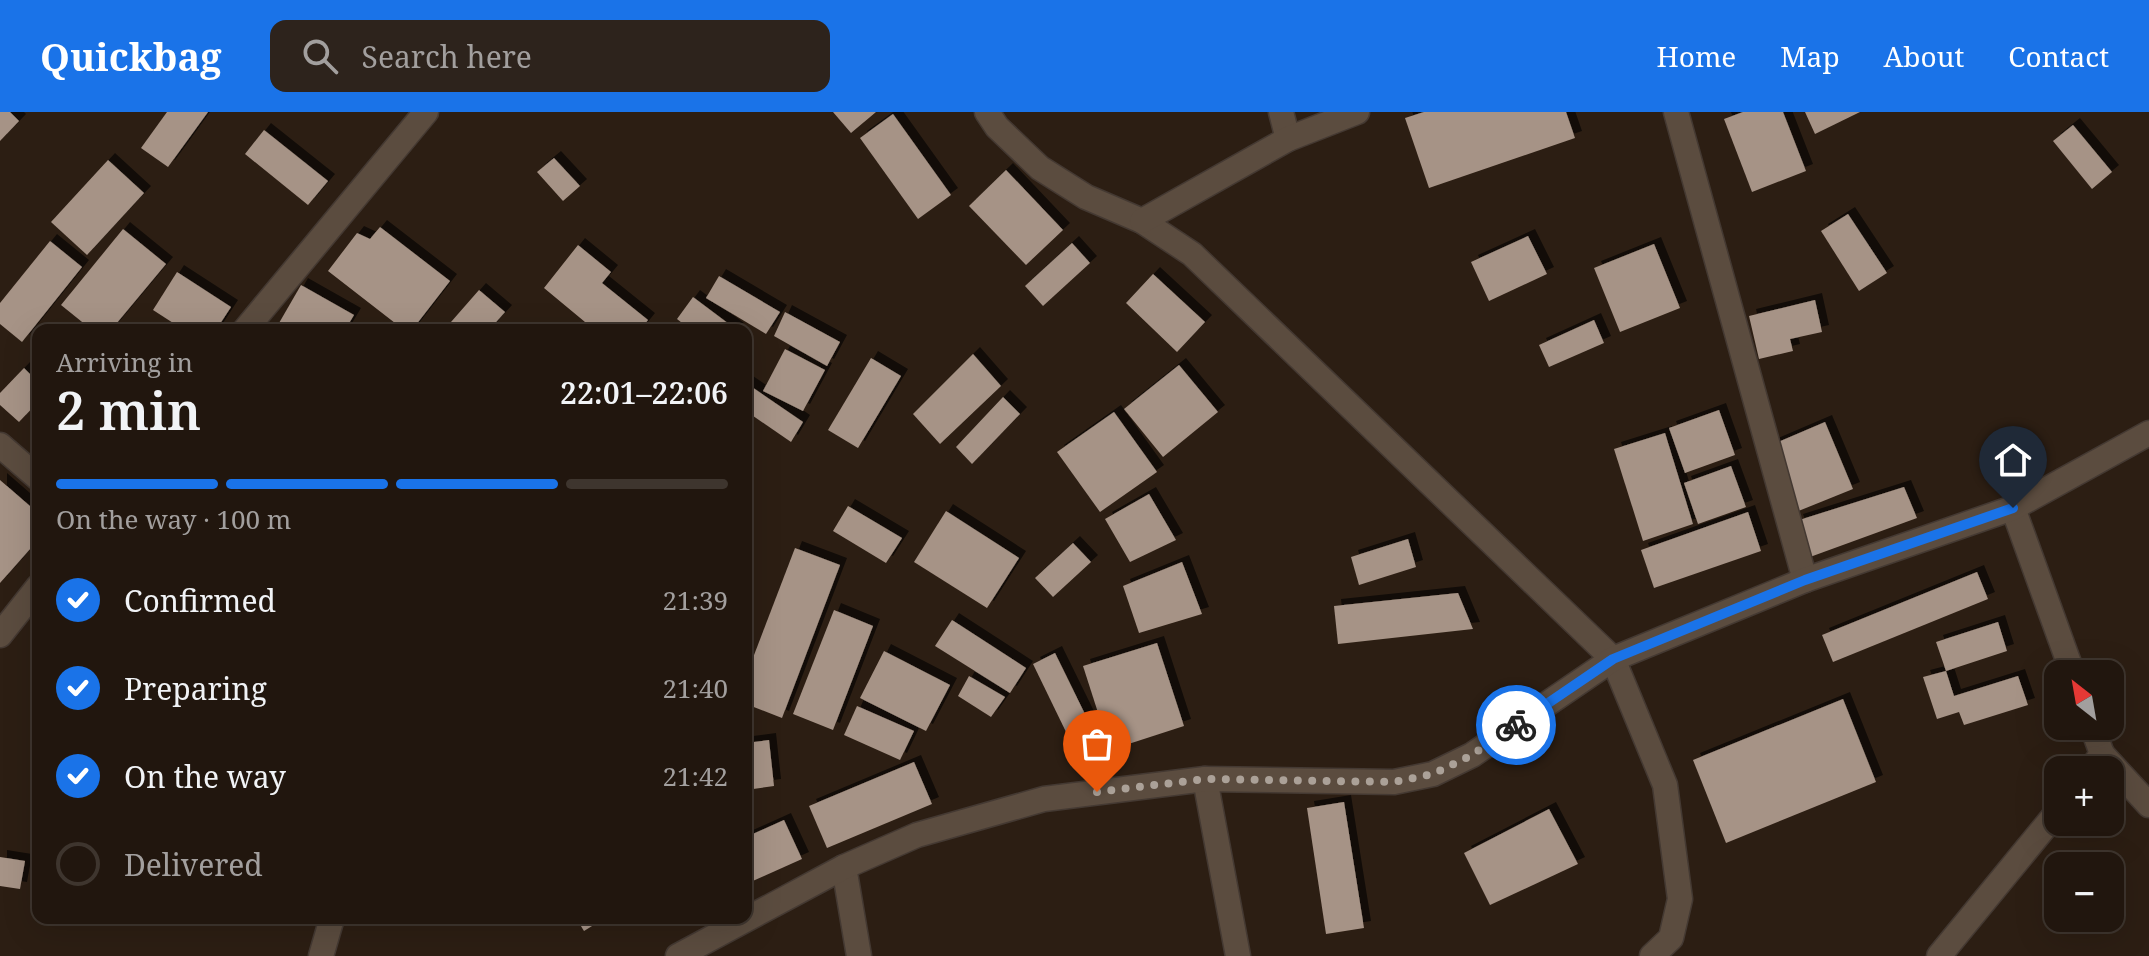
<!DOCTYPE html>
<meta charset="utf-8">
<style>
:root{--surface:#21160e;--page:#2d231c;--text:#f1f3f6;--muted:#a29f9e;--line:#3e352e;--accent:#1a73e8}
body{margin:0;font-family:"Noto Serif",serif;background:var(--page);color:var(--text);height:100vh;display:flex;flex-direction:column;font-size:30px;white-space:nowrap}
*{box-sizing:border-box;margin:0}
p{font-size:26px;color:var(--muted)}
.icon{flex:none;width:44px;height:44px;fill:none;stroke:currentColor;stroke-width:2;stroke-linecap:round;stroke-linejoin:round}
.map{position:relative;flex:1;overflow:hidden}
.panel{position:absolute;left:32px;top:212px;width:720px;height:600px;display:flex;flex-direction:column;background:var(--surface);border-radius:16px;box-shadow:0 8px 32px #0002,0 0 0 2px var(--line)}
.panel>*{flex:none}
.needle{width:52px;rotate:329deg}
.fabs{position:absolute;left:2044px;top:548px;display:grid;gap:16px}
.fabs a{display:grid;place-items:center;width:80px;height:80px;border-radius:16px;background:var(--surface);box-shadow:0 8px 32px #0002,0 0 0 2px var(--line);font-size:40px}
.pin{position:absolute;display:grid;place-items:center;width:68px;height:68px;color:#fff;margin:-82px -34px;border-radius:50% 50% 50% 0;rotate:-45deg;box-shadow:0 0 8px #0007}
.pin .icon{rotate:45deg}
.courier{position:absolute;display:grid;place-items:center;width:80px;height:80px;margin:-40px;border:6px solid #1a73e8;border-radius:50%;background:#fff;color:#222;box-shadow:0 2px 10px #0007}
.headline em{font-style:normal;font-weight:600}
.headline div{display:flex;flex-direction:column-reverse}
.headline{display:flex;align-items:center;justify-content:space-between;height:136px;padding:0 24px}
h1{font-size:52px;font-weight:600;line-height:60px}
.bar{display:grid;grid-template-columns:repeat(4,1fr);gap:12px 8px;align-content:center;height:96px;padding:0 24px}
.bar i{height:10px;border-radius:6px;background:var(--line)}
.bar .selected{background:var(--accent)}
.bar p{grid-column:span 4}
ol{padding:0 24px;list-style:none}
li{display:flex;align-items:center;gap:24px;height:88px}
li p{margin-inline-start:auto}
li .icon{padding:8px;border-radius:50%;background:var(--accent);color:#fff;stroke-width:4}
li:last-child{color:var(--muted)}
li i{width:44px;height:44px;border:4px solid var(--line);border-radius:50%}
header{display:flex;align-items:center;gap:48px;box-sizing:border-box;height:112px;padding:0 40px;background:var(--accent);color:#fff}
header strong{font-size:38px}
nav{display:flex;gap:44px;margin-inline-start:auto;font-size:28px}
.search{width:560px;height:72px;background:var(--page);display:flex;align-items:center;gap:20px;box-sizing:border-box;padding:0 28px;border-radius:16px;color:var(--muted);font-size:30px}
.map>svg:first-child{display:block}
.building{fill:#a69386;filter:url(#shadow)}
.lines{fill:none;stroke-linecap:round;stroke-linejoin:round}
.minor-casing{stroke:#443932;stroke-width:27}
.minor{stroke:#5b4c3f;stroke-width:24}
.done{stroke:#aba198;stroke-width:8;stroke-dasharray:0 14.4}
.route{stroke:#1a73e8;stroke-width:10}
</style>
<header>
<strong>Quickbag</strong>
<div class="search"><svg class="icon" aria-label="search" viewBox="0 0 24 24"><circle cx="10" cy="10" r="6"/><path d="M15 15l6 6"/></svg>Search here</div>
<nav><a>Home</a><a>Map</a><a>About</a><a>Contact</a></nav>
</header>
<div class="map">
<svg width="2149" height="844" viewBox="0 0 2149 844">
<defs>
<filter id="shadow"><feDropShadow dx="7" dy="-7" stdDeviation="0" flood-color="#0009"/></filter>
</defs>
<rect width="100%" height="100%" fill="#2c1e13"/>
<!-- building -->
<g class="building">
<path d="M 0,0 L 10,0 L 19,9 L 0,29 Z"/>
<path d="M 167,0 L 208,0 L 168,55 L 141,36 Z"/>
<path d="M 833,0 L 876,0 L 851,21 Z"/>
<path d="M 1424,0 L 1566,0 L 1575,26 L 1429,76 L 1405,6 Z"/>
<path d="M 1743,0 L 1783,0 L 1806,59 L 1752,80 L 1724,7 Z"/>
<path d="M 1805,0 L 1860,0 L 1815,22 Z"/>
<path d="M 893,2 L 951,83 L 918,107 L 860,26 Z"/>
<path d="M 2073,13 L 2112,60 L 2092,77 L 2053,29 Z"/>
<path d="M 264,18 L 328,69 L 308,93 L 245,42 Z"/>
<path d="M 554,46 L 580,74 L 563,89 L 537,60 Z"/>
<path d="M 108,48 L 144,81 L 87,143 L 51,110 Z"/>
<path d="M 1006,58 L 1063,118 L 1026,153 L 969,94 Z"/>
<path d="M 1848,102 L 1887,161 L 1859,179 L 1821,119 Z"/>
<path d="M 380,115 L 450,169 L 412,218 L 404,218 L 328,159 L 357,121 L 370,127 Z"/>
<path d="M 123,117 L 166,152 L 111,218 L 92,218 L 61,193 Z"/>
<path d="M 1528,124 L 1547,162 L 1489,189 L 1471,150 Z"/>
<path d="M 50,129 L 82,155 L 22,230 L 0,212 L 0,191 Z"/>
<path d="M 1072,131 L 1090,151 L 1043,194 L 1025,174 Z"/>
<path d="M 1654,132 L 1680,196 L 1620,220 L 1594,156 Z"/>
<path d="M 578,133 L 611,160 L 602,171 L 648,208 L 640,218 L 579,218 L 585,210 L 544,176 Z"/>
<path d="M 177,160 L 231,195 L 216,218 L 184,218 L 153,198 Z"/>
<path d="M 1153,162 L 1205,210 L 1177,240 L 1126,191 Z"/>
<path d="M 719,164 L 780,200 L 766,222 L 706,186 Z"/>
<path d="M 301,173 L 354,203 L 345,218 L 275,218 Z"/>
<path d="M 479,178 L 505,200 L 489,218 L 444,218 Z"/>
<path d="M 693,185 L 737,218 L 691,218 L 677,207 Z"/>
<path d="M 1815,188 L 1822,220 L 1790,227 L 1793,239 L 1759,247 L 1749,204 Z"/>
<path d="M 785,200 L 840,230 L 827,254 L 774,224 Z"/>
<path d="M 1594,208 L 1604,231 L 1549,255 L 1539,233 Z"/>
<path d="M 785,237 L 825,258 L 803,299 L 763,279 Z"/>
<path d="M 973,242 L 1001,274 L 940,332 L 913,302 Z"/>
<path d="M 871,246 L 901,264 L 858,336 L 828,318 Z"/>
<path d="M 1179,253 L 1218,300 L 1163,345 L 1124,297 Z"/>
<path d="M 24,256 L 38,270 L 38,290 L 19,310 L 0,293 L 0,281 Z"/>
<path d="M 746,271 L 803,310 L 791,330 L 746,299 Z"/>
<path d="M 1003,285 L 1020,302 L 972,352 L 956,335 Z"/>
<path d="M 1719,298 L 1735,343 L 1685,361 L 1669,316 Z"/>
<path d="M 1114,300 L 1157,360 L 1100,400 L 1057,340 Z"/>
<path d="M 1825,310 L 1853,377 L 1796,400 L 1769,334 Z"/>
<path d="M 1665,321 L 1693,412 L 1643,429 L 1614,337 Z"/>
<path d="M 1731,354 L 1746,395 L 1698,412 L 1684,371 Z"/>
<path d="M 0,368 L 38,401 L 38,428 L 0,471 Z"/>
<path d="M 1904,375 L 1917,406 L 1810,445 L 1796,409 Z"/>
<path d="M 1149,382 L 1176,428 L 1130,450 L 1105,407 Z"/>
<path d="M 848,394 L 902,426 L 886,451 L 833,419 Z"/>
<path d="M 946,399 L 1019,446 L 987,496 L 914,450 Z"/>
<path d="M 1748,400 L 1761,439 L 1654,476 L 1641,438 Z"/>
<path d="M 1408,427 L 1416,455 L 1359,473 L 1351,445 Z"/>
<path d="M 1073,431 L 1091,450 L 1053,485 L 1035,466 Z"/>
<path d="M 795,436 L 840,453 L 782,606 L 746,592 L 746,564 Z"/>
<path d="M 1182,450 L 1202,502 L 1139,521 L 1123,474 Z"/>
<path d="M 1977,460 L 1988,487 L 1833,550 L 1822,523 Z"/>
<path d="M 1458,481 L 1473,517 L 1338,532 L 1334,494 Z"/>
<path d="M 834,498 L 873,514 L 833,618 L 793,602 Z"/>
<path d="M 952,508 L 1026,556 L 1010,581 L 935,534 Z"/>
<path d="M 1998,510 L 2007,539 L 1946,559 L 1954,584 L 2018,564 L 2028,593 L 1964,613 L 1959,600 L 1937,607 L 1923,565 L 1946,559 L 1936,530 Z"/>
<path d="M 1157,531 L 1184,614 L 1110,638 L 1083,554 Z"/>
<path d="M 884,539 L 950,573 L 926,619 L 860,586 Z"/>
<path d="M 1055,541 L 1109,651 L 1084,657 L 1033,552 Z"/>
<path d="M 969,564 L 1005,585 L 991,605 L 958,584 Z"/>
<path d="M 1843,587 L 1876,670 L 1726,731 L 1693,648 Z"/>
<path d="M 857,594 L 914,619 L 900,648 L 844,623 Z"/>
<path d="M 769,628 L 774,674 L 746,678 L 746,631 Z"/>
<path d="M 914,650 L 932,692 L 827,736 L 809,694 Z"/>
<path d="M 1344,690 L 1364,816 L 1326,822 L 1307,696 Z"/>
<path d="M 1549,697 L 1578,752 L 1490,793 L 1464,741 Z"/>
<path d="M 784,708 L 802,747 L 746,772 L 746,725 Z"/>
<path d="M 0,745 L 25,749 L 20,777 L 0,774 Z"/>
<path d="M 576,806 L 605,806 L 584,819 Z"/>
</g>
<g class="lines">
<!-- minor casing -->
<g class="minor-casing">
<g id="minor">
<path d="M 987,0 L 997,15 L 1040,56 L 1086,85 L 1142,109 L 1192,142 L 1613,547 L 1665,673 L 1680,787 L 1671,826 L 1652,844"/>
<path d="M 1281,0 L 1288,27"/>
<path d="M 1676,0 L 1805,468"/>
<path d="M 1142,109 L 1288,27 L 1357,0"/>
<path d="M 245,218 L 426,0"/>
<path d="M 0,333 L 38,366"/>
<path d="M 2013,396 L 2073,562"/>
<path d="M 0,523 L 38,475"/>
<path d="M 2102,642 L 2149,693"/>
<path d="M 2090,658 L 2102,642 L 2092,614"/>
<path d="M 1205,667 L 1238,844"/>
<path d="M 844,755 L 859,844"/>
<path d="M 321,844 L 332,806"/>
<path d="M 678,844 L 844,755 L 917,723 L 1044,687 L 1205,667 L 1394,670 L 1433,662 L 1472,643 L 1613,547 L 1805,468 L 2013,396 L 2149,321"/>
<path d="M 1939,844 L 2058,699"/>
</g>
</g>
<!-- minor -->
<use href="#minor" class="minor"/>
</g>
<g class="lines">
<!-- done -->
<path class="done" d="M 1097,680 L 1205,667 L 1394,670 L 1433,662 L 1472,643 L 1516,613"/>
<!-- route -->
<path class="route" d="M 1516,613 L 1613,547 L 1805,468 L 2013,396"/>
</g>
</svg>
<div class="fabs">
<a><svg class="needle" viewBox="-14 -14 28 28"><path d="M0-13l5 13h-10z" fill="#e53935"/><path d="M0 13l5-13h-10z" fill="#a29f9e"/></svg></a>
<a>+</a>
<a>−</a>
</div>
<div class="pin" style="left:1097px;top:680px;background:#ea580c"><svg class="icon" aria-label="bag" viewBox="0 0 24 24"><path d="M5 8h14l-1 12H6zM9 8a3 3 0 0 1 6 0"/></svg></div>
<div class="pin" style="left:2013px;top:396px;background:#1f2937"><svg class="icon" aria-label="home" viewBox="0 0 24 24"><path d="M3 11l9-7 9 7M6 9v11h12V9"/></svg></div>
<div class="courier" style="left:1516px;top:613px"><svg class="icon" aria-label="bike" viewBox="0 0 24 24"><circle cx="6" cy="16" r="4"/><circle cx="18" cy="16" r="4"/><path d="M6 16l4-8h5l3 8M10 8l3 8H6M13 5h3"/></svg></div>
<section class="panel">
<div class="headline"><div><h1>2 min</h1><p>Arriving in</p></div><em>22:01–22:06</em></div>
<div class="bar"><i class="selected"></i><i class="selected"></i><i class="selected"></i><i></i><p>On the way · 100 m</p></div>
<ol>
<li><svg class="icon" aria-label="check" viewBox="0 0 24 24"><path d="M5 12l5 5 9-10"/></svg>Confirmed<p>21:39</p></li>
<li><svg class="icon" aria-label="check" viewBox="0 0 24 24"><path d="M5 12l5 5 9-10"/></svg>Preparing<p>21:40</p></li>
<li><svg class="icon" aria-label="check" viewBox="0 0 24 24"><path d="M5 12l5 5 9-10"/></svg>On the way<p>21:42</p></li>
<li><i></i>Delivered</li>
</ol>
</section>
</div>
